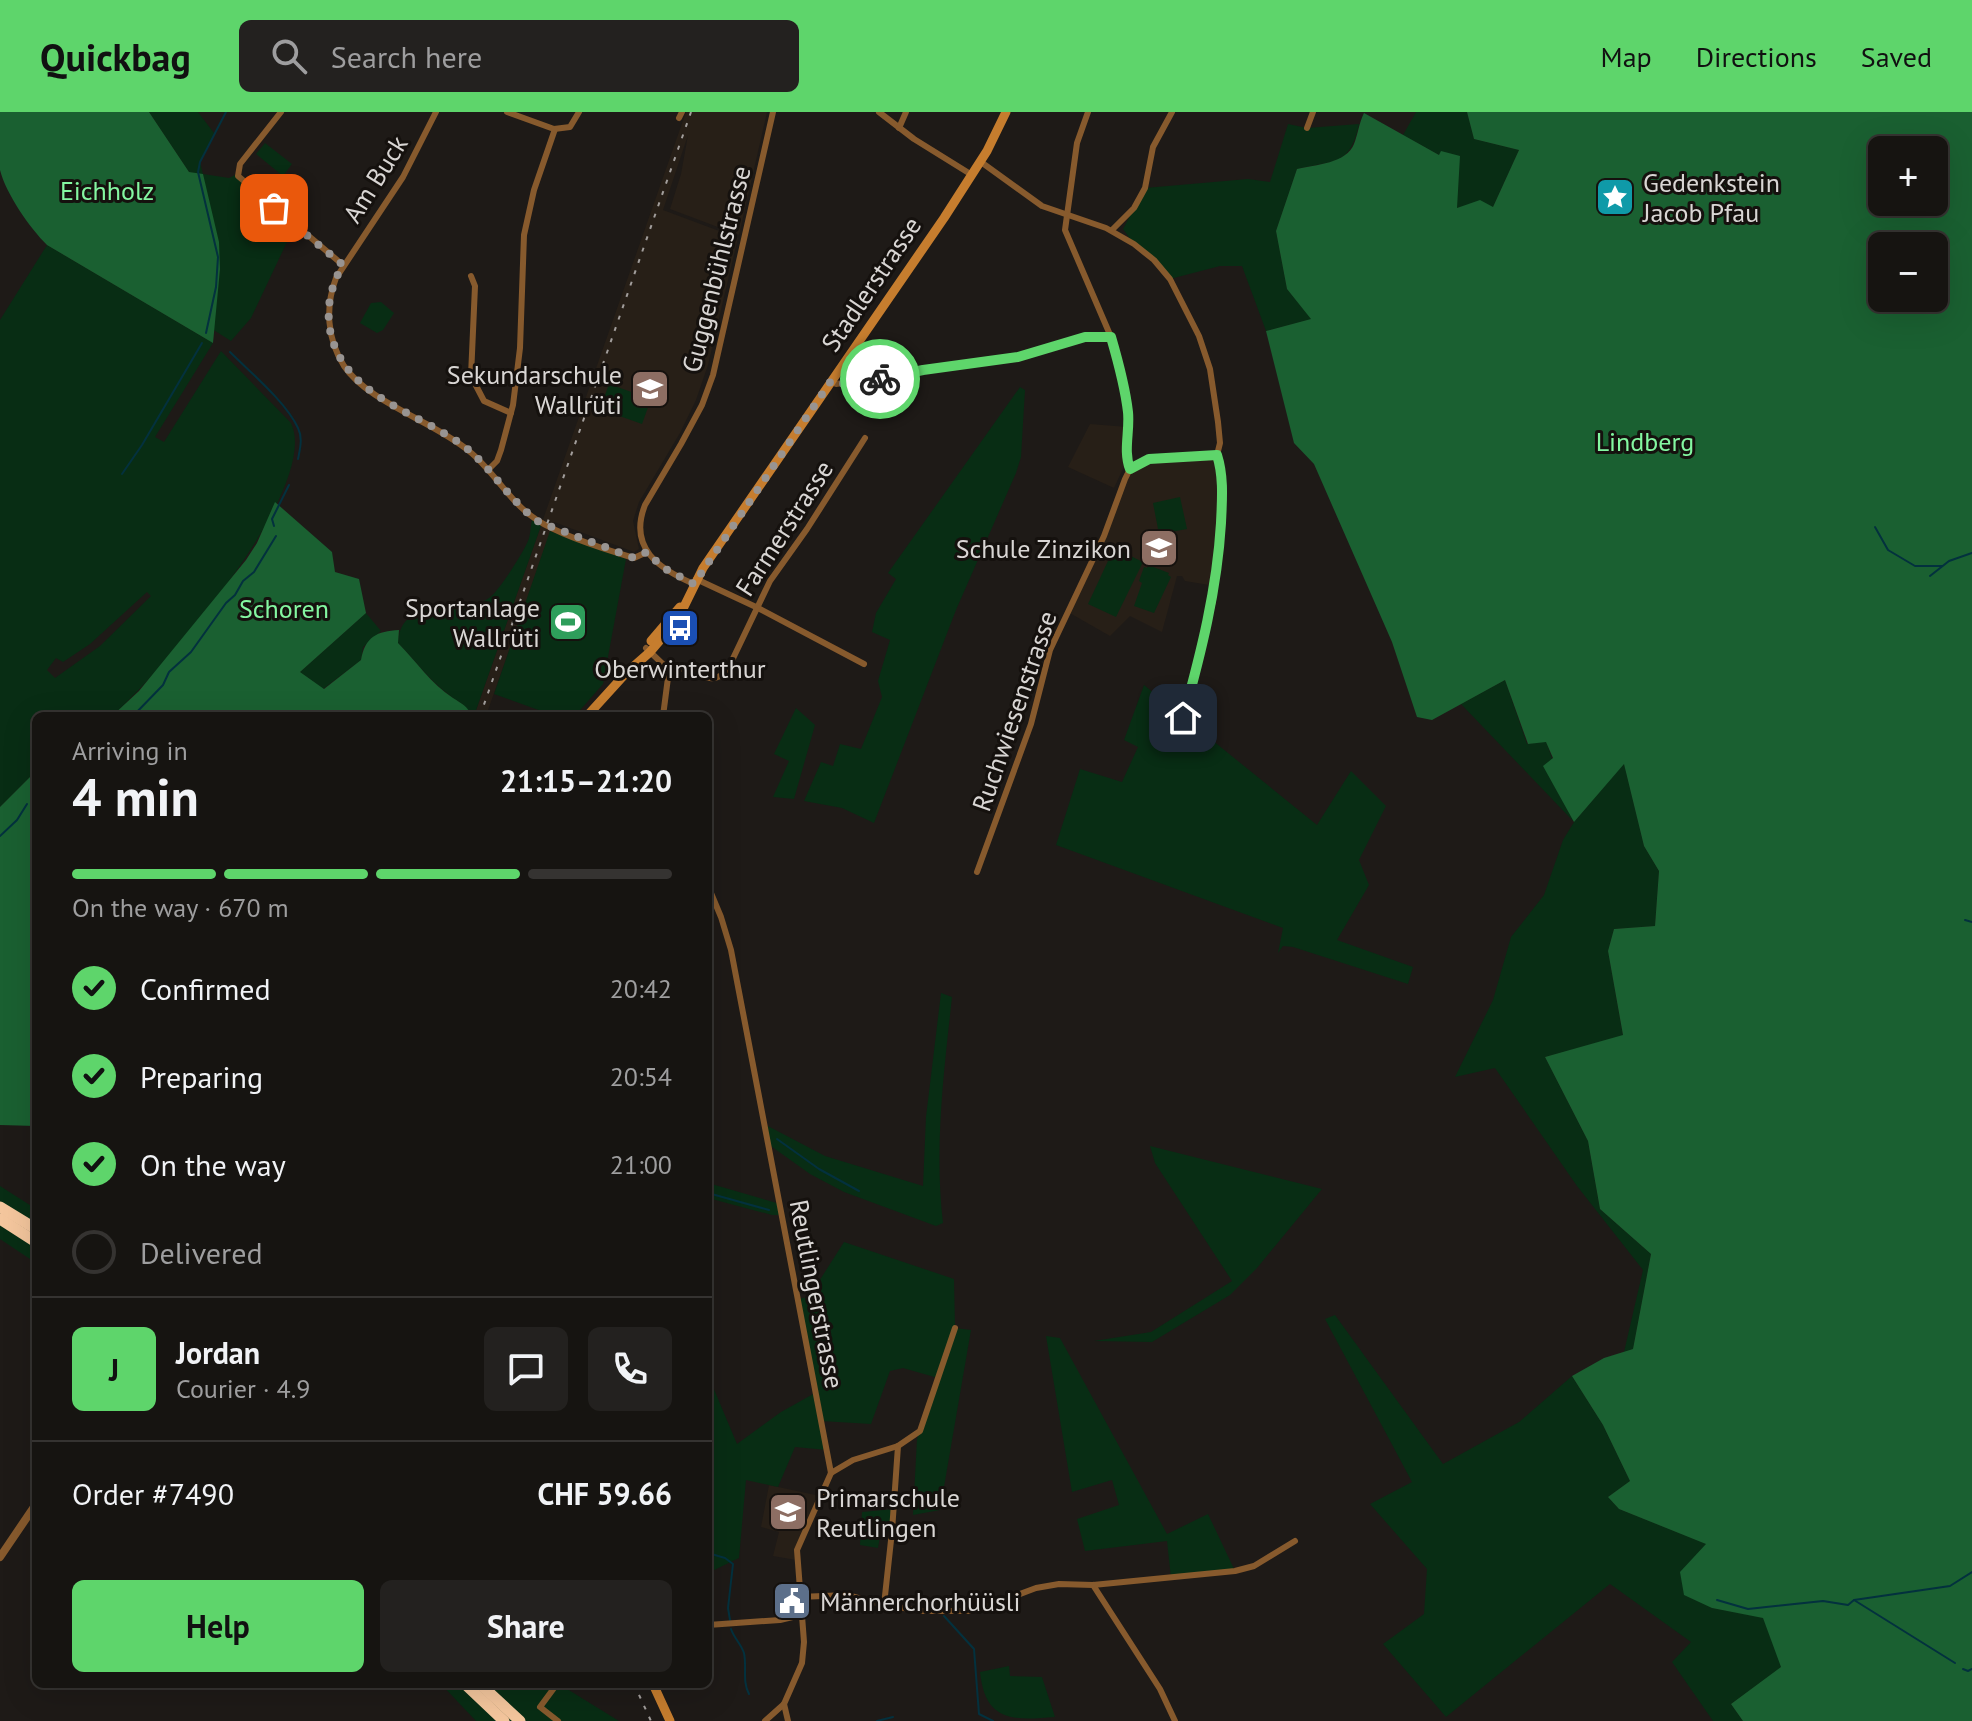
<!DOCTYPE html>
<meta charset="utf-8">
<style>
:root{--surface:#161411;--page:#23211f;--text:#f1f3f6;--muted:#9e9e9f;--line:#353331;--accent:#5ed56b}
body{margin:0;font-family:"PT Sans",sans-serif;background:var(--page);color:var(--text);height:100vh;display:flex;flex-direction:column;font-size:30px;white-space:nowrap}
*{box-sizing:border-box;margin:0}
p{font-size:26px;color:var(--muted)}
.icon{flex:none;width:44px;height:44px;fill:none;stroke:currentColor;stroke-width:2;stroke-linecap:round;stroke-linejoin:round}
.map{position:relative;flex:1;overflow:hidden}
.details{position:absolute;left:32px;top:600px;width:680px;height:976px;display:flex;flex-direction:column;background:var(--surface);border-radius:12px;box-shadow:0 8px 32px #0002,0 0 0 2px var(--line)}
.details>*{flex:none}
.buttons{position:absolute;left:1868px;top:24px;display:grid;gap:16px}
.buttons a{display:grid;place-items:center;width:80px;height:80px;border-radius:12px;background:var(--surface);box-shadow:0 8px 32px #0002,0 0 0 2px var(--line);font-size:40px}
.pin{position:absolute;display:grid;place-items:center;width:68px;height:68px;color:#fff;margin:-34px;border-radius:16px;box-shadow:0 4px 12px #0006}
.courier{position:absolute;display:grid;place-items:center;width:80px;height:80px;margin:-40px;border:6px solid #5ed56b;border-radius:50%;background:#fff;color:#222;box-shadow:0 2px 10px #0007}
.summary em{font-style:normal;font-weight:600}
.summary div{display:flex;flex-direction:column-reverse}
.summary{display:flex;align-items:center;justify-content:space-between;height:136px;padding:0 40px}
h1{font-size:52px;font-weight:600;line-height:60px}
.bar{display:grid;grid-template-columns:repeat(4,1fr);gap:12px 8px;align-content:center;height:96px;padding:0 40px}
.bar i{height:10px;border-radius:6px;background:var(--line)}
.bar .selected{background:var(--accent)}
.bar p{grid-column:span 4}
.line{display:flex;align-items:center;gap:20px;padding:0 40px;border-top:2px solid var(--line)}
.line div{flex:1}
.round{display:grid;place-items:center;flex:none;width:84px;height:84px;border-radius:12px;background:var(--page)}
ol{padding:0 40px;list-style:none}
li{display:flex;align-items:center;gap:24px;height:88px}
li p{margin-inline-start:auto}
li .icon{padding:8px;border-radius:50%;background:var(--accent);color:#111;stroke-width:4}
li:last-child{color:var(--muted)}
li i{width:44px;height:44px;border:4px solid var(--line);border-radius:50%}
.primary-button{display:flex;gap:16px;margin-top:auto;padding:16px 40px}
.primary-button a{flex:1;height:92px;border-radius:12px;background:var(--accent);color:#111;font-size:32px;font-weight:600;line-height:92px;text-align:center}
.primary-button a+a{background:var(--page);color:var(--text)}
header{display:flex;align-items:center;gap:48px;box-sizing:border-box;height:112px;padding:0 40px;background:var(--accent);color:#111}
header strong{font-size:38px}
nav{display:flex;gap:44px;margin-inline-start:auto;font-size:28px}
.search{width:560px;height:72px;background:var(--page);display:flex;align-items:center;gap:20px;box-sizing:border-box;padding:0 28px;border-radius:12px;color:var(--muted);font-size:30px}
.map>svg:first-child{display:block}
.built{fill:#271f17}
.green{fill:#082d14;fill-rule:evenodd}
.forest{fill:#1a6031;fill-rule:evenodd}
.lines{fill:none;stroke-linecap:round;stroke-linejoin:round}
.stream{stroke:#03313e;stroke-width:2}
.minor{stroke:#875a2d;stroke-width:6}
.tertiary{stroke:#875a2d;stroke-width:8}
.secondary{stroke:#c67d2e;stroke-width:9}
.motorway{stroke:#f4c69d;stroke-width:11}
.rail{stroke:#a29e9c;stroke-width:2;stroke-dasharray:4 8;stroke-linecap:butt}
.done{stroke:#989492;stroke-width:8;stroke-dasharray:0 14.4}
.route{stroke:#5ed56b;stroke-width:10}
.labels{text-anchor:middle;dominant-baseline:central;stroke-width:6;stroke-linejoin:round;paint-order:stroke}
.street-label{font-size:26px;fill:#d9d6d4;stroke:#15110e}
.poi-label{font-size:26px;fill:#d9d6d4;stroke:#15110e;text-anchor:start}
.park-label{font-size:26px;fill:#84f7a1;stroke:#15110e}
</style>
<header>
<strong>Quickbag</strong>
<div class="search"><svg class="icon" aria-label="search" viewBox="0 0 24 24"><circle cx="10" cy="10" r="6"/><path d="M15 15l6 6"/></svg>Search here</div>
<nav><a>Map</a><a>Directions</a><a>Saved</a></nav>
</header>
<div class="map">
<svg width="1972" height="1609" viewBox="0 0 1972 1609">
<rect width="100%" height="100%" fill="#1e1a17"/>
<!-- built -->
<g class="built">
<path d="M 686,0 L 767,0 L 739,123 L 670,97 L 681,62 L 688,23 L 663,98 L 738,126 L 708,253 L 696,288 L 680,321 L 639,390 L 633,409 L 639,437 L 634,440 L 554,410 L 486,604 L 474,604 Z"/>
<path d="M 1090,312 L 1128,315 L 1127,348 L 1114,376 L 1068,355 Z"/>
<path d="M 1217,343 L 1221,354 L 1215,474 L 1185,469 L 1182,464 L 1177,464 L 1162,520 L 1130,504 L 1110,524 L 1068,500 L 1104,424 L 1125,367 L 1138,351 Z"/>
<path d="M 769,1373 L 820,1384 L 796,1448 L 773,1444 L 779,1420 L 761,1415 Z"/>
</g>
<!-- green -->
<g class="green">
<path d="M 149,0 L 198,0 L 214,21 L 200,50 L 203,62 L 229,66 L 237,62 L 295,113 L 251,206 L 231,229 L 212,217 L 220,157 L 203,63 L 189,60 Z"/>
<path d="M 1416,0 L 1467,0 L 1474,27 L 1519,38 L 1493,95 L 1456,96 L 1439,43 L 1403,23 Z"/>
<path d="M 1288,12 L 1307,16 L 1359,12 C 1350,54 1335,48 1297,57 L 1276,119 L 1287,177 L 1312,207 L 1266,219 L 1242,154 L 1220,154 L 1170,167 L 1134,132 L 1123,117 L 1145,76 L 1248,67 L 1270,70 Z"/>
<path d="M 265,31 L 292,52 L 283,64 L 256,42 Z"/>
<path d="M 47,133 L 213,231 L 155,325 L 164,330 L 221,239 L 291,311 C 322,376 161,561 112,604 L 36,604 L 36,659 L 0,695 L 0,208 ZM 147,480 L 151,484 L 100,534 L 55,566 L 47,558 L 56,546 L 63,550 L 90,532 Z"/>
<path d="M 381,190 L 394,201 L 383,218 L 377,221 L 360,211 L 371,191 Z"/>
<path d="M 609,272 L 651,287 L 642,312 L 600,297 Z"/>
<path d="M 1020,275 L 1025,278 L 1021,345 L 1016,361 L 956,498 L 874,711 L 842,696 L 804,689 L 821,650 L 833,654 L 840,632 L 861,637 L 882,585 L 878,569 L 890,528 L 872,520 L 876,501 L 896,467 L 888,461 Z"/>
<path d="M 1180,385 L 1187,417 L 1159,422 L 1153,391 Z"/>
<path d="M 533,405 L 542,411 L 474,604 L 471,604 C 467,592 457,590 448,582 C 429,568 415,548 398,531 C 402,480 460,507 489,486 C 499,479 523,441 528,429 C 531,422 530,413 533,405 Z"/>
<path d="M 550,419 L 626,447 L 603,572 L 575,604 L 555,604 L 494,582 Z"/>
<path d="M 1114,436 L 1143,450 L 1116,505 L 1088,492 Z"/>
<path d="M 1148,453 L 1169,461 L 1168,463 L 1171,465 L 1154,501 L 1134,494 L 1142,471 L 1139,469 L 1144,455 L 1147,456 Z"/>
<path d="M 366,501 L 381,519 L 363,535 L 361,548 L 323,577 L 300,560 Z"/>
<path d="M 1505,568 L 1527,632 L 1546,629 L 1574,710 L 1624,651 L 1644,734 L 1659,759 L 1655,814 L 1614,817 L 1608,839 L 1623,924 L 1545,945 L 1588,1029 L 1600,1097 L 1651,1142 L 1633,1237 L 1624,1240 L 1643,1158 L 1577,1074 L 1495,956 L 1455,965 L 1493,888 L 1511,825 L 1544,783 L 1563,728 L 1574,710 L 1461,592 Z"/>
<path d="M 1144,573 L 1317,713 L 1351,659 L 1386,694 L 1359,748 L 1369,773 L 1337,828 L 1413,855 L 1408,872 L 1293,835 L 1283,834 L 1278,841 L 1283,816 L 1056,733 L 1080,657 L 1122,670 L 1138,635 L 1124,628 Z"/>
<path d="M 796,596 L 815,613 L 794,687 L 773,685 L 789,649 L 774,642 Z"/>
<path d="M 941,881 L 952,885 C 944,959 934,1036 943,1111 L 936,1114 L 844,1080 L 810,1062 L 768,1032 L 764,1012 L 825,1044 L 923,1074 L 926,1005 Z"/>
<path d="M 1150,1034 L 1322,1077 L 1257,1156 L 1230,1183 L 1152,1230 L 1094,1229 L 1151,1220 L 1232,1169 L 1155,1051 Z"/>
<path d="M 708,1071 L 780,1092 L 782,1103 L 772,1103 L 708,1086 Z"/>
<path d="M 0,1074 L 36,1097 L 36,1151 L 0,1127 Z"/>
<path d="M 844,1130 L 954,1167 L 955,1216 L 971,1218 L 940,1398 L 913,1403 L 917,1327 L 938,1266 L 903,1256 L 890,1259 L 871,1312 L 821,1309 L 827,1338 L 795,1335 L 778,1375 L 746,1368 L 739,1446 L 708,1461 L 708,1263 L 737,1332 L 781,1300 L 815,1281 L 797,1187 L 809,1185 Z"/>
<path d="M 1335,1203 L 1443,1352 L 1519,1310 L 1572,1264 L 1603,1313 L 1630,1369 L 1608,1385 L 1619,1397 L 1707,1432 L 1712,1496 L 1763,1505 L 1782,1555 L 1731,1592 L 1743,1609 L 1713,1609 L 1672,1550 L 1691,1530 L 1610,1472 L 1446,1605 L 1383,1532 L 1424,1502 L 1427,1457 L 1370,1392 L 1412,1370 L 1325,1207 Z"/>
<path d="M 1046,1224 L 1060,1226 L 1167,1422 L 1208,1402 L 1235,1459 L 1171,1466 L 1167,1429 L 1085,1439 L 1077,1407 L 1119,1393 L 1112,1368 L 1072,1380 Z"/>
<path d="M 894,1397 L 892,1419 L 881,1419 L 878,1436 L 860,1433 L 862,1400 Z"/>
<path d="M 1009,1554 L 1010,1564 L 1042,1565 L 1055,1605 C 1012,1609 985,1609 980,1560 Z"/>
<path d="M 441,1572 L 559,1572 L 619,1609 L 476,1609 Z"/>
</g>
<!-- forest -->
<g class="forest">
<path d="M 0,0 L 149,0 L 189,60 L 203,62 L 219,130 L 220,157 L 213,231 L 47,133 C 30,116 6,82 0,58 C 0,41 0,18 0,0 Z"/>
<path d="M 1467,0 L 1972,0 L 1972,1609 L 1743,1609 L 1731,1592 L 1781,1555 L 1763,1506 L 1712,1496 L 1684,1483 L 1680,1460 L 1706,1432 L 1619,1397 L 1608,1385 L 1630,1369 L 1603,1313 L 1572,1264 L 1604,1246 L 1633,1237 L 1651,1142 L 1600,1097 L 1588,1029 L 1545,945 L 1623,923 L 1608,839 L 1614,817 L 1655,814 L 1659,759 L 1644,734 L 1624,652 L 1574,710 L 1543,654 L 1553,646 L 1546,630 L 1528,632 L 1505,568 L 1432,608 L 1417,605 L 1392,530 L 1314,352 L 1294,331 L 1266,219 L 1311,207 L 1287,177 L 1276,119 L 1297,57 C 1315,53 1347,51 1354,32 C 1358,22 1359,11 1364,1 L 1439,43 L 1441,39 L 1460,44 L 1457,96 L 1480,88 L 1493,95 L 1519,38 L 1474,27 ZM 1934,38 L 1934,90 L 1882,90 L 1882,38 ZM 1934,134 L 1934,186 L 1882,186 L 1882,134 Z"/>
<path d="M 275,390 L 332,440 L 335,460 L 359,467 L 366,501 L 300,560 L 324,577 L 361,548 C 365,525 377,519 399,518 L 398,531 C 416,549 431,572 453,586 C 462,592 468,594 471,604 L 112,604 L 139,579 L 246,448 L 257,431 Z"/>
<path d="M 36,659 L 36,1014 L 0,1013 L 0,695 Z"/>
</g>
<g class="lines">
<!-- stream -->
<g class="stream">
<path d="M 206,221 L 216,175 L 218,145 L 198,60 L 200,50 L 226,0"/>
<path d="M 230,240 C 250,260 286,290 298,316 C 303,326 300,337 298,347"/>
<path d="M 122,362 L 142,333 L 202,231"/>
<path d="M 274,414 L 272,407 L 289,373"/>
<path d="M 1875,415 L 1888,438 L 1915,454 L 1942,454"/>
<path d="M 1930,464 L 1949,449 L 1972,441"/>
<path d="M 133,604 L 163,573 L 169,560 L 191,540 L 226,491 L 235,483 L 243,469 L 254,460 L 276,424"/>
<path d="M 0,724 L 17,708 L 27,692"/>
<path d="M 1965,808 L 1972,810"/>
<path d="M 777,1027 L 819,1057 L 859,1079"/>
<path d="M 708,1081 L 769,1098"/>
<path d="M 708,1441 L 725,1446 L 733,1452 L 728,1496 L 730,1508"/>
<path d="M 1717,1488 L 1748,1497 L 1823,1489 L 1848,1493 L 1854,1488 L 1950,1474 L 1972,1460"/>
<path d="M 1854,1488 L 1955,1551"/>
<path d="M 944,1504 L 974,1537 L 979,1602 L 993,1609"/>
<path d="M 731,1517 C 734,1526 741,1532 744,1541 C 747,1555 742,1569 749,1582"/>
<path d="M 1963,1557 L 1968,1559 L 1972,1557"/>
<path d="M 877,1609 L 893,1605"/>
</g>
<!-- minor -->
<g class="minor">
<path d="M 281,0 L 240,52 L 238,64 L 343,153"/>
<path d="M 436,0 L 403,65 L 336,166 C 325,195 327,227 344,254 C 369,291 433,309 469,339 C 494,359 510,391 537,408 C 560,423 607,438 634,446 L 647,440"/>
<path d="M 507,0 L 554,17 L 570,15 L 579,0"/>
<path d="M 879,0 L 914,27 L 972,63"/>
<path d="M 1088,0 L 1077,31 L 1065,118 L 1111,225 L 1121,259 L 1128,300 L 1127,348 L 1130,357"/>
<path d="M 679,6 L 682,0"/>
<path d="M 899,16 L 906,0"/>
<path d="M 1307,16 L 1313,0"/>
<path d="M 981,50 L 1042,94 L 1106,116 L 1134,132 L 1154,148 L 1170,167 L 1199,224 L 1210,257 L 1218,310 L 1220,331 L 1217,343 L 1221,354 L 1221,407 L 1213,489 L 1183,606"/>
<path d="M 1112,118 L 1134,96 L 1145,76 L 1153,35 L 1172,0"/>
<path d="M 471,164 L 475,174 L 471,264 L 484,289 L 511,301"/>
<path d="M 831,269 L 836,272 L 1018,245 L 1085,225 L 1111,225"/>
<path d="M 489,357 L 497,349 L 501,338 L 513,293 L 520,236 L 524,123 L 534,78 L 555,17"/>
<path d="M 696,467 L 756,495 L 864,552"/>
<path d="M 694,472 C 659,457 628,436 645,393 L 681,332 L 702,293 L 713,263 L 773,0"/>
<path d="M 646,536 L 669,558 L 663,604"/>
<path d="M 669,558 C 694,550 706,579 727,559 L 770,469 L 807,417 L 865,326"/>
<path d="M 977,760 L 1031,612 L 1050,538 L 1104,424 L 1125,367 L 1130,357 L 1149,347 L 1217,343"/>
<path d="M 708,774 L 721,805 L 731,838 L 831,1361 L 797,1438 L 804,1530 L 802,1551 L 784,1592 L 765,1609"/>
<path d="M 831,1361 L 853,1348 L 898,1334 L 920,1319 L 955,1216"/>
<path d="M 1093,1473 L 1160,1577 L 1175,1609"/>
<path d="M 799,1485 L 847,1483 L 884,1493 L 923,1499 L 968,1499 L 983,1496 L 1036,1476 L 1059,1472 L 1093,1473 L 1235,1459 L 1254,1454 L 1295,1429"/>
<path d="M 884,1493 L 892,1419 L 898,1334"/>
<path d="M 708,1513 L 780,1508 L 801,1503"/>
<path d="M 557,1572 L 540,1595 L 558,1609"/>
<path d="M 784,1592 L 788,1609"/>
</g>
<!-- tertiary -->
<path class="tertiary" d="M 0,1445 L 36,1392"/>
<!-- secondary -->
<g class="secondary">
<path d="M 651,529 L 680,495"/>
<path d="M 625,562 L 650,540 L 678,507 L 703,456 L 944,106 L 987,39 L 1006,0"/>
<path d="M 587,604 L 627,560"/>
<path d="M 653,1572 L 670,1609"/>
</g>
<!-- motorway -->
<g class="motorway">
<path d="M 0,1095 L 36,1117"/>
<path d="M 0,1107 L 36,1130"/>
<path d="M 465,1572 L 504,1609"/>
<path d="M 480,1572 L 520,1609"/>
</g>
<!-- rail -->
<g class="rail">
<path d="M 480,604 L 691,0"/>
<path d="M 634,1572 L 651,1609"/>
</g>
</g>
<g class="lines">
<!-- done -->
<path class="done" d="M 274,96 L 343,153 C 331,173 326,195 330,218 C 343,287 423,300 470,339 C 495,361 512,391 539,410 L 634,446 L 647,440 L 662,455 L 694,472 L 831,269 L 839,272 L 880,267"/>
<!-- route -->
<path class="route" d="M 880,267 L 923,258 L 1018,245 L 1085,225 L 1111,225 C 1118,249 1125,274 1128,300 C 1130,319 1123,339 1130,357 L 1149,347 L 1217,343 C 1224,365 1222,388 1221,411 C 1217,478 1201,541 1183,606"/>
</g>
<!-- icons -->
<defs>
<g id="sight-square" transform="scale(2)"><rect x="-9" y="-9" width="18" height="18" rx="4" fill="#0f9aa8" stroke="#15110e"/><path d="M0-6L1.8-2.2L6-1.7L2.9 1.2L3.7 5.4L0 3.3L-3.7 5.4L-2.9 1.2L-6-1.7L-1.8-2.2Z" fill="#fff"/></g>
<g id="school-square" transform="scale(2)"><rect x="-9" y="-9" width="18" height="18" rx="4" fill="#8d6e63" stroke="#15110e"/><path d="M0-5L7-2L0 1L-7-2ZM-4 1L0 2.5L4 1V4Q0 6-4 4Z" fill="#fff"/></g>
<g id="stadium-square" transform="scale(2)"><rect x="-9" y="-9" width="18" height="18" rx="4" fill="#2e9e5b" stroke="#15110e"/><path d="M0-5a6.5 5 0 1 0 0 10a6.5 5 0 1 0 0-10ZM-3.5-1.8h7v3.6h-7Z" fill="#fff"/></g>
<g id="bus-square" transform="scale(2)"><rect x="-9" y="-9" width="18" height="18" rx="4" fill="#1a4fb4" stroke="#15110e"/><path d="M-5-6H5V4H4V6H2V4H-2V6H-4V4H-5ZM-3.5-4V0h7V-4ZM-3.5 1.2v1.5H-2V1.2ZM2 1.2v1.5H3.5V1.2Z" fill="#fff"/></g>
<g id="civic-square" transform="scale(2)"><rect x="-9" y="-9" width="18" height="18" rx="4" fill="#5c6f8a" stroke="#15110e"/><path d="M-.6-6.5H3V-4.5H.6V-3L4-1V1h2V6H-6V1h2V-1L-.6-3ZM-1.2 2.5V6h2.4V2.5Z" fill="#fff"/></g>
</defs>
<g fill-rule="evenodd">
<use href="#sight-square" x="1615" y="85"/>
<use href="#school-square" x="650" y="277"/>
<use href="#school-square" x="1159" y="436"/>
<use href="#stadium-square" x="568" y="510"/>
<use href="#bus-square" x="680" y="516"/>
<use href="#school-square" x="788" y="1400"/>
<use href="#civic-square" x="792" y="1489"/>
</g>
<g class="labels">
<!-- street labels -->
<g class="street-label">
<text transform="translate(375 67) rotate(-58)">Am Buck</text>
<text transform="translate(716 157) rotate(-76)">Guggenbühlstrasse</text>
<text transform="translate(871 172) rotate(-56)">Stadlerstrasse</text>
<text transform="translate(784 416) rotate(-57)">Farmerstrasse</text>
<text transform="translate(1014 599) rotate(-71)">Ruchwiesenstrasse</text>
<text transform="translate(817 1182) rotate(79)">Reutlingerstrasse</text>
</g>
<!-- poi labels -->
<g class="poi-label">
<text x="1643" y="70">Gedenkstein<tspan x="1643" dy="30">Jacob Pfau</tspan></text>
<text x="622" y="262" text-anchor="end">Sekundarschule<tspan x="622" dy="30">Wallrüti</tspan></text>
<text x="1131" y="436" text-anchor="end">Schule Zinzikon</text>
<text x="540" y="495" text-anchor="end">Sportanlage<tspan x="540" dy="30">Wallrüti</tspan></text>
<text x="680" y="556" text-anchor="middle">Oberwinterthur</text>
<text x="816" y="1385">Primarschule<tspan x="816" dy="30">Reutlingen</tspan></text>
<text x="820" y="1489">Männerchorhüüsli</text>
</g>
<!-- park labels -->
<g class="park-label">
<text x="107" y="78">Eichholz</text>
<text x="1645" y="329">Lindberg</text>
<text x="284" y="496">Schoren</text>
</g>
</g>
</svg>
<div class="buttons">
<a>+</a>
<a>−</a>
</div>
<div class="pin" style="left:274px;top:96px;background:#ea580c"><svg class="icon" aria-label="bag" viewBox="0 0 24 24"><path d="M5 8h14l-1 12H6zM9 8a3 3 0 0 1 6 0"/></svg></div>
<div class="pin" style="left:1183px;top:606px;background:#1f2937"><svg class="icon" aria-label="home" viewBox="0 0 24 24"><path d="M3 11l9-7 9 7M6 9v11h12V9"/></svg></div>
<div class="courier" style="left:880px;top:267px"><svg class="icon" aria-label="bike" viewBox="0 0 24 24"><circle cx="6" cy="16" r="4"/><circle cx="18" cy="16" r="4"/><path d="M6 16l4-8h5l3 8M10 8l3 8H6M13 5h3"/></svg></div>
<section class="details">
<div class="summary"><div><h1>4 min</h1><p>Arriving in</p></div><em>21:15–21:20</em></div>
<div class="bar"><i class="selected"></i><i class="selected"></i><i class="selected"></i><i></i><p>On the way · 670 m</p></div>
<ol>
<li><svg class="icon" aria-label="check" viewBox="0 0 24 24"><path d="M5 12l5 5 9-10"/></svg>Confirmed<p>20:42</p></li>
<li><svg class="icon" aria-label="check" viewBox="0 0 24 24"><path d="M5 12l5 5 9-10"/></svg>Preparing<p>20:54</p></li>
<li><svg class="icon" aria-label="check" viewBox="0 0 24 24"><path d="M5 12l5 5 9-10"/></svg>On the way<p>21:00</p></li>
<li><i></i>Delivered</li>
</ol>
<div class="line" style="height:144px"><b class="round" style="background:var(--accent);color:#111">J</b><div><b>Jordan</b><p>Courier · 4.9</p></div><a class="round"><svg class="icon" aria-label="chat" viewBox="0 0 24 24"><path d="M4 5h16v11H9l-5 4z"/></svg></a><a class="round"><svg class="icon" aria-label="phone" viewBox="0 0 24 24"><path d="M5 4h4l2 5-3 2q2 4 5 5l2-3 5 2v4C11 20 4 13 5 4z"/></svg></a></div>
<div class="line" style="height:104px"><div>Order #7490</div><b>CHF 59.66</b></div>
<div class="primary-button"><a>Help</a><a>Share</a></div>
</section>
</div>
